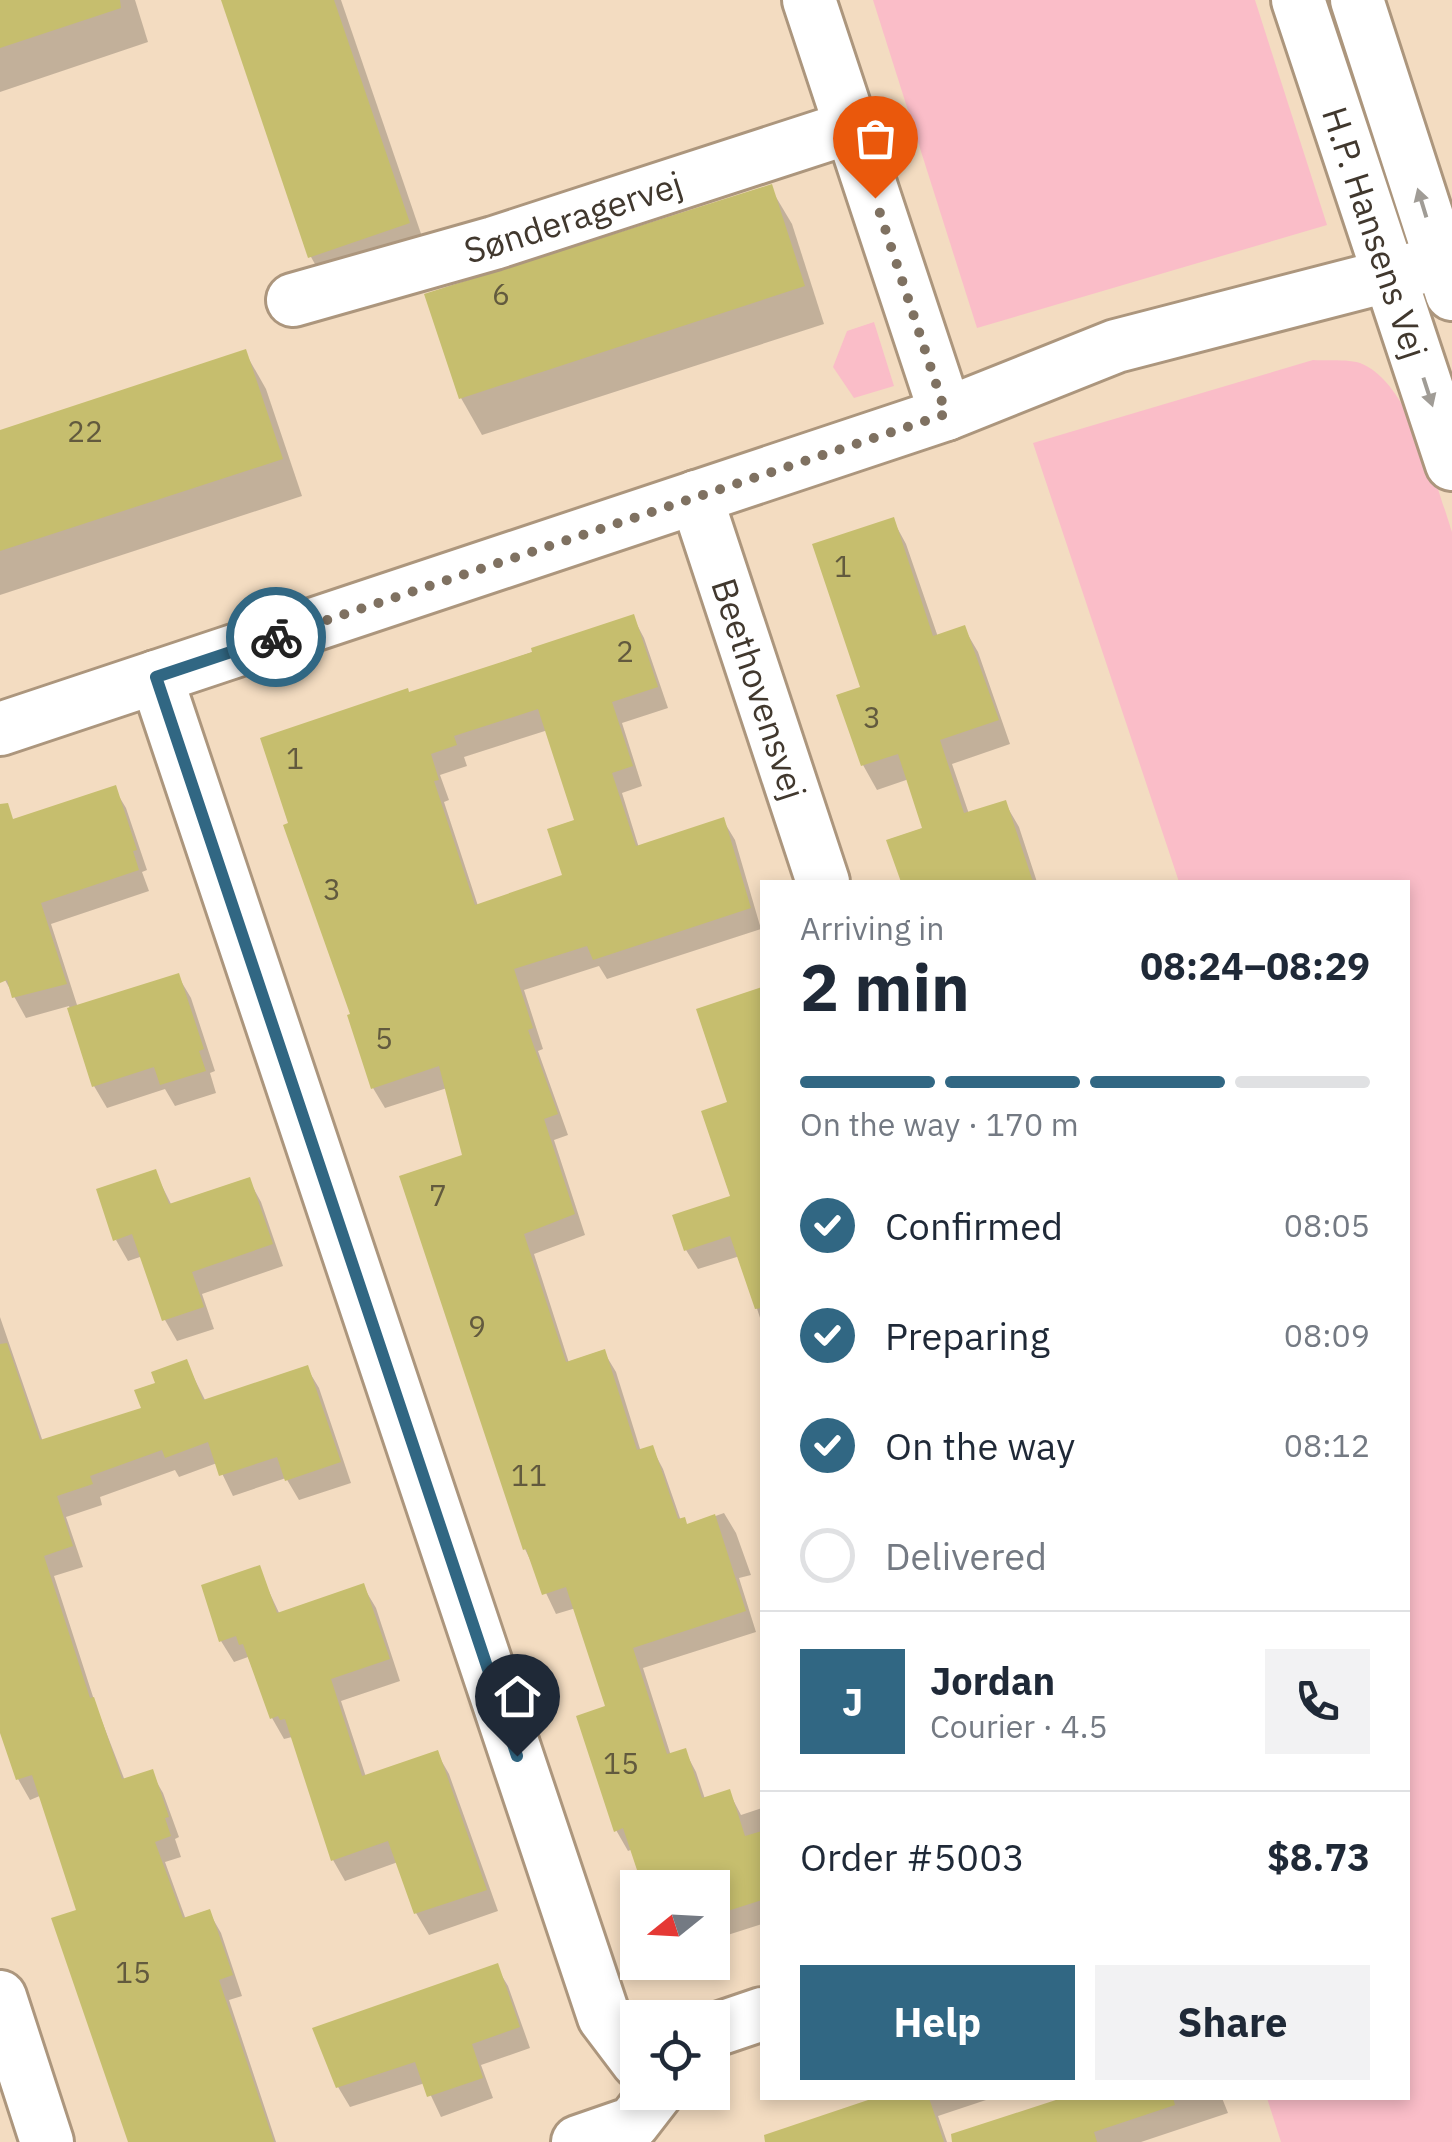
<!DOCTYPE html>
<meta charset="utf-8">
<style>
:root{--surface:#fff;--page:#f2f2f3;--text:#1f2937;--muted:#747a83;--line:#e0e1e3;--accent:#316783}
body{margin:0;font-family:"IBM Plex Sans",sans-serif;background:var(--page);color:var(--text);height:100vh;display:flex;flex-direction:column;font-size:38px;white-space:nowrap}
*{box-sizing:border-box;margin:0}
p{font-size:32px;color:var(--muted)}
.icon{flex:none;width:55px;height:55px;fill:none;stroke:currentColor;stroke-width:2;stroke-linecap:round;stroke-linejoin:round}
.map{position:relative;flex:1;overflow:hidden}
.sheet{position:absolute;left:760px;top:880px;width:650px;height:1220px;display:flex;flex-direction:column;background:var(--surface);border-radius:0px;box-shadow:0 5px 15px #0003}
.sheet>*{flex:none}
.needle{width:65px;rotate:252deg}
.tools{position:absolute;left:620px;top:1870px;display:grid;gap:20px}
.tools a{display:grid;place-items:center;width:110px;height:110px;border-radius:0px;background:var(--surface);box-shadow:0 5px 15px #0003;font-size:50px}
.pin{position:absolute;display:grid;place-items:center;width:85px;height:85px;color:#fff;margin:-102px -42px;border-radius:50% 50% 50% 0;rotate:-45deg;box-shadow:0 0 10px #0007}
.pin .icon{rotate:45deg}
.courier{position:absolute;display:grid;place-items:center;width:100px;height:100px;margin:-50px;border:8px solid #316783;border-radius:50%;background:#fff;color:#222;box-shadow:0 2px 12px #0007}
.headline em{font-style:normal;font-weight:700}
.headline div{display:flex;flex-direction:column-reverse}
.headline{display:flex;align-items:center;justify-content:space-between;height:170px;padding:0 40px}
h1{font-size:65px;font-weight:700;line-height:75px}
.bar{display:grid;grid-template-columns:repeat(4,1fr);gap:15px 10px;align-content:center;height:120px;padding:0 40px}
.bar i{height:12px;border-radius:8px;background:var(--line)}
.bar .on{background:var(--accent)}
.bar p{grid-column:span 4}
.line{display:flex;align-items:center;gap:25px;padding:0 40px;border-top:2px solid var(--line)}
.line div{flex:1}
.round{display:grid;place-items:center;flex:none;width:105px;height:105px;border-radius:0px;background:var(--page)}
ol{padding:0 40px;list-style:none}
li{display:flex;align-items:center;gap:30px;height:110px}
li p{margin-inline-start:auto}
li .icon{padding:10px;border-radius:50%;background:var(--accent);color:#fff;stroke-width:4}
li:last-child{color:var(--muted)}
li i{width:55px;height:55px;border:5px solid var(--line);border-radius:50%}
.cta{display:flex;gap:20px;margin-top:auto;padding:20px 40px}
.cta a{flex:1;height:115px;border-radius:0px;background:var(--accent);color:#fff;font-size:40px;font-weight:700;line-height:115px;text-align:center}
.cta a+a{background:var(--page);color:var(--text)}
.map>svg:first-child{display:block}
.green{fill:#fabdc8}
.shadow{fill:#0003;fill-rule:evenodd}
.building{fill:#c6be6e;fill-rule:evenodd}
.lines{fill:none;stroke-linecap:round;stroke-linejoin:round}
.minor-casing{stroke:#ac967d;stroke-width:58}
.minor{stroke:#fff;stroke-width:52}
.oneway{fill:#a09c96}
.done{stroke:#7f7161;stroke-width:10;stroke-dasharray:0 18}
.route{stroke:#316783;stroke-width:12}
.labels{text-anchor:middle;dominant-baseline:central;stroke-width:8;stroke-linejoin:round;paint-order:stroke}
.number-label{font-size:30px;fill:#625a3e}
.street-label{font-size:35px;fill:#41382e;stroke:#fff}
</style>
<div class="map">
<svg width="1452" height="2142" viewBox="0 0 1452 2142">
<rect width="100%" height="100%" fill="#f3dcc1"/>
<!-- green -->
<g class="green">
<path d="M 873,0 L 1255,0 L 1327,225 L 977,328 Z"/>
<path d="M 874,322 L 894,386 L 854,398 L 833,367 L 847,331 Z"/>
<path d="M 1313,360 C 1327,361 1347,359 1360,363 C 1409,381 1437,487 1452,532 L 1452,2142 L 1281,2142 L 1267,2098 L 1408,2098 L 1408,882 L 1179,882 L 1033,443 Z"/>
</g>
<!-- shadow -->
<g class="shadow">
<path d="M 0,0 L 135,0 L 148,42 L 0,92 Z"/>
<path d="M 223,0 L 341,0 L 430,260 L 332,294 L 311,257 Z"/>
<path d="M 770,187 L 792,224 L 824,324 L 482,435 L 461,398 Z"/>
<path d="M 245,352 L 266,389 L 302,496 L 0,595 L 0,433 Z"/>
<path d="M 893,520 L 906,544 L 938,637 L 964,628 L 978,652 L 1010,744 L 952,764 L 969,814 L 1005,803 L 1019,827 L 1037,882 L 903,882 L 890,841 L 926,830 L 909,779 L 877,790 L 863,765 L 839,697 L 863,688 Z"/>
<path d="M 633,617 L 644,638 L 668,708 L 622,723 L 642,786 L 622,793 L 639,848 L 723,820 L 735,840 L 761,929 L 607,979 L 599,966 L 524,990 L 543,1049 L 538,1051 L 568,1135 L 554,1140 L 585,1235 L 534,1254 L 569,1363 L 604,1352 L 616,1372 L 641,1452 L 652,1448 L 663,1469 L 681,1521 L 687,1526 L 724,1513 L 736,1533 L 751,1575 L 739,1578 L 756,1632 L 643,1668 L 671,1756 L 685,1751 L 696,1772 L 705,1799 L 729,1792 L 741,1815 L 762,1808 L 762,1924 L 712,1940 L 712,1888 L 633,1849 L 628,1851 L 616,1830 L 608,1708 L 576,1608 L 556,1614 L 525,1549 L 465,1157 L 447,1088 L 385,1108 L 373,1088 L 409,695 ZM 548,730 L 577,822 L 565,876 L 478,906 L 444,802 L 449,800 L 440,775 L 467,766 L 464,757 Z"/>
<path d="M 114,788 L 126,808 L 147,870 L 142,872 L 149,891 L 51,924 L 78,1008 L 178,976 L 191,998 L 215,1071 L 210,1073 L 216,1093 L 175,1106 L 165,1089 L 107,1108 L 94,1086 L 69,1006 L 26,1018 L 0,971 L 0,826 Z"/>
<path d="M 762,989 L 762,1324 L 740,1256 L 698,1269 L 686,1250 L 733,1197 L 730,1104 L 699,1011 Z"/>
<path d="M 155,1172 L 172,1206 L 249,1180 L 261,1202 L 283,1266 L 202,1294 L 214,1329 L 177,1341 L 165,1320 L 143,1256 L 128,1261 L 116,1240 Z"/>
<path d="M 0,1317 L 43,1442 L 144,1409 L 159,1385 L 186,1362 L 206,1402 L 307,1368 L 319,1388 L 351,1483 L 299,1500 L 286,1478 L 233,1496 L 217,1463 L 179,1477 L 175,1470 L 100,1497 L 102,1505 L 66,1517 L 83,1567 L 54,1576 L 96,1706 L 125,1781 L 151,1772 L 163,1793 L 179,1837 L 175,1839 L 181,1857 L 165,1862 L 186,1920 L 209,1912 L 221,1933 L 242,1996 L 229,2000 L 276,2142 L 130,2142 L 79,1911 L 42,1795 L 30,1800 L 18,1779 L 0,1725 Z"/>
<path d="M 258,1568 L 280,1615 L 363,1586 L 376,1608 L 400,1681 L 341,1701 L 366,1777 L 437,1753 L 449,1774 L 498,1911 L 429,1935 L 416,1913 L 398,1862 L 345,1881 L 333,1860 L 292,1737 L 284,1739 L 272,1718 L 248,1657 L 234,1662 L 221,1641 Z"/>
<path d="M 712,1941 L 719,1962 L 679,1975 L 672,1962 L 712,1962 Z"/>
<path d="M 496,1966 L 508,1986 L 530,2048 L 481,2065 L 493,2098 L 441,2117 L 425,2083 L 350,2107 L 338,2087 Z"/>
<path d="M 882,2098 L 985,2098 L 986,2100 L 938,2116 L 947,2142 L 792,2142 L 788,2129 Z"/>
<path d="M 1070,2098 L 1222,2098 L 1228,2113 L 1141,2142 L 1028,2142 L 1019,2115 Z"/>
</g>
<!-- building -->
<g class="building">
<path d="M 0,0 L 120,0 L 121,8 L 0,48 Z"/>
<path d="M 221,0 L 334,0 L 410,223 L 308,258 Z"/>
<path d="M 772,184 L 805,286 L 459,399 L 424,294 Z"/>
<path d="M 246,349 L 283,459 L 0,551 L 0,430 Z"/>
<path d="M 894,517 L 933,636 L 965,625 L 999,720 L 940,740 L 964,813 L 1006,800 L 1033,882 L 901,882 L 886,840 L 922,828 L 898,754 L 861,766 L 836,695 L 860,687 L 812,544 Z"/>
<path d="M 634,614 L 658,687 L 612,702 L 633,766 L 612,773 L 636,846 L 724,817 L 751,908 L 593,960 L 587,946 L 514,969 L 533,1028 L 528,1030 L 558,1114 L 544,1119 L 575,1214 L 524,1234 L 566,1362 L 605,1349 L 637,1450 L 653,1445 L 678,1519 L 685,1517 L 687,1524 L 715,1514 L 746,1611 L 633,1648 L 667,1754 L 686,1748 L 702,1798 L 730,1789 L 745,1836 L 762,1831 L 762,1900 L 712,1916 L 712,1888 L 643,1888 L 623,1828 L 614,1832 L 576,1716 L 605,1706 L 566,1587 L 542,1595 L 526,1549 L 523,1550 L 399,1176 L 462,1155 L 439,1066 L 371,1089 L 347,1015 L 350,1014 L 283,825 L 288,823 L 260,738 L 408,688 L 409,692 L 532,652 L 531,648 ZM 538,709 L 574,820 L 547,829 L 562,875 L 475,905 L 434,781 L 439,780 L 431,754 L 457,745 L 454,736 Z"/>
<path d="M 116,785 L 137,850 L 133,851 L 139,870 L 41,903 L 67,984 L 12,998 L 7,980 L 0,983 L 0,804 L 8,803 L 13,819 Z"/>
<path d="M 179,973 L 204,1049 L 199,1051 L 206,1071 L 160,1085 L 154,1067 L 92,1087 L 67,1008 Z"/>
<path d="M 762,987 L 762,1308 L 755,1309 L 730,1236 L 684,1251 L 672,1215 L 730,1196 L 701,1111 L 727,1102 L 696,1009 Z"/>
<path d="M 156,1169 L 169,1204 L 250,1177 L 273,1244 L 192,1272 L 204,1307 L 162,1321 L 132,1234 L 113,1241 L 96,1189 Z"/>
<path d="M 7,1343 L 40,1440 L 141,1408 L 134,1390 L 155,1383 L 151,1372 L 187,1359 L 203,1400 L 308,1365 L 341,1462 L 285,1481 L 277,1457 L 219,1476 L 208,1442 L 165,1458 L 162,1450 L 90,1476 L 93,1484 L 57,1496 L 73,1546 L 44,1556 L 90,1698 L 94,1697 L 122,1779 L 153,1769 L 169,1817 L 165,1818 L 171,1836 L 155,1842 L 183,1918 L 210,1909 L 233,1975 L 219,1980 L 274,2142 L 128,2142 L 51,1918 L 76,1910 L 32,1775 L 16,1780 L 0,1733 L 0,1344 Z"/>
<path d="M 260,1565 L 277,1613 L 364,1583 L 390,1659 L 331,1679 L 362,1776 L 438,1750 L 487,1890 L 414,1914 L 388,1841 L 331,1861 L 285,1719 L 280,1720 L 278,1716 L 270,1719 L 243,1644 L 239,1645 L 236,1636 L 219,1642 L 201,1585 Z"/>
<path d="M 498,1963 L 520,2027 L 472,2044 L 483,2078 L 427,2097 L 415,2062 L 336,2088 L 312,2028 Z"/>
<path d="M 874,2098 L 929,2098 L 944,2142 L 765,2142 L 764,2135 Z"/>
<path d="M 1062,2098 L 1173,2098 L 1175,2105 L 1094,2132 L 1097,2142 L 952,2142 L 951,2134 Z"/>
</g>
<g class="lines">
<!-- minor casing -->
<g class="minor-casing">
<g id="minor">
<path d="M 809,0 L 946,414"/>
<path id="s1" d="M 1298,0 L 1452,464"/>
<path d="M 1357,0 L 1452,294"/>
<path id="s2" d="M 293,300 L 494,243 L 851,127"/>
<path id="s3" d="M 696,497 L 823,882"/>
<path d="M 156,677 L 604,2017 L 638,2062"/>
<path d="M 0,729 L 946,414 L 1116,346 L 1441,262"/>
<path d="M 0,1997 L 47,2142"/>
<path d="M 712,2031 L 762,2014"/>
<path d="M 578,2142 L 633,2123 L 657,2092"/>
</g>
</g>
<!-- minor -->
<use href="#minor" class="minor"/>
</g>
<!-- one-way arrows -->
<defs><path id="oneway-solid" d="M-6-.8H1V-3.2L6.5 0L1 3.2V.8H-6Z" transform="scale(2.5)"/></defs>
<g class="oneway">
<use href="#oneway-solid" transform="translate(1422 203) rotate(-107)"/>
<use href="#oneway-solid" transform="translate(1428 392) rotate(72)"/>
</g>
<g class="lines">
<!-- done -->
<path class="done" d="M 276,637 L 946,414 L 875,198"/>
<!-- route -->
<path class="route" d="M 276,637 L 156,677 L 517,1756"/>
</g>
<g class="labels">
<!-- number labels -->
<g class="number-label">
<text x="501" y="293">6</text>
<text x="85" y="430">22</text>
<text x="843" y="565">1</text>
<text x="625" y="650">2</text>
<text x="872" y="716">3</text>
<text x="295" y="757">1</text>
<text x="332" y="888">3</text>
<text x="384" y="1037">5</text>
<text x="438" y="1194">7</text>
<text x="477" y="1325">9</text>
<text x="529" y="1474">11</text>
<text x="621" y="1762">15</text>
<text x="133" y="1971">15</text>
</g>
<!-- street labels -->
<g class="street-label">
<text stroke="none"><textPath href="#s2" startOffset="292">Sønderagervej</textPath></text>
<text stroke="none"><textPath href="#s1" startOffset="245">H.P. Hansens Vej</textPath></text>
<text stroke="none"><textPath href="#s3" startOffset="202">Beethovensvej</textPath></text>
</g>
</g>
</svg>
<div class="tools">
<a><svg class="needle" viewBox="-14 -14 28 28"><path d="M0-13l5 13h-10z" fill="#e53935"/><path d="M0 13l5-13h-10z" fill="#747a83"/></svg></a>
<a><svg class="icon" aria-label="locate" viewBox="0 0 24 24"><circle cx="12" cy="12" r="6"/><path d="M12 2v4M12 18v4M2 12h4M18 12h4"/></svg></a>
</div>
<div class="pin" style="left:875px;top:198px;background:#ea580c"><svg class="icon" aria-label="bag" viewBox="0 0 24 24"><path d="M5 8h14l-1 12H6zM9 8a3 3 0 0 1 6 0"/></svg></div>
<div class="pin" style="left:517px;top:1756px;background:#1f2937"><svg class="icon" aria-label="home" viewBox="0 0 24 24"><path d="M3 11l9-7 9 7M6 9v11h12V9"/></svg></div>
<div class="courier" style="left:276px;top:637px"><svg class="icon" aria-label="bike" viewBox="0 0 24 24"><circle cx="6" cy="16" r="4"/><circle cx="18" cy="16" r="4"/><path d="M6 16l4-8h5l3 8M10 8l3 8H6M13 5h3"/></svg></div>
<section class="sheet">
<div class="headline"><div><h1>2 min</h1><p>Arriving in</p></div><em>08:24–08:29</em></div>
<div class="bar"><i class="on"></i><i class="on"></i><i class="on"></i><i></i><p>On the way · 170 m</p></div>
<ol>
<li><svg class="icon" aria-label="check" viewBox="0 0 24 24"><path d="M5 12l5 5 9-10"/></svg>Confirmed<p>08:05</p></li>
<li><svg class="icon" aria-label="check" viewBox="0 0 24 24"><path d="M5 12l5 5 9-10"/></svg>Preparing<p>08:09</p></li>
<li><svg class="icon" aria-label="check" viewBox="0 0 24 24"><path d="M5 12l5 5 9-10"/></svg>On the way<p>08:12</p></li>
<li><i></i>Delivered</li>
</ol>
<div class="line" style="height:180px"><b class="round" style="background:var(--accent);color:#fff">J</b><div><b>Jordan</b><p>Courier · 4.5</p></div><a class="round"><svg class="icon" aria-label="phone" viewBox="0 0 24 24"><path d="M5 4h4l2 5-3 2q2 4 5 5l2-3 5 2v4C11 20 4 13 5 4z"/></svg></a></div>
<div class="line" style="height:130px"><div>Order #5003</div><b>$8.73</b></div>
<div class="cta"><a>Help</a><a>Share</a></div>
</section>
</div>
